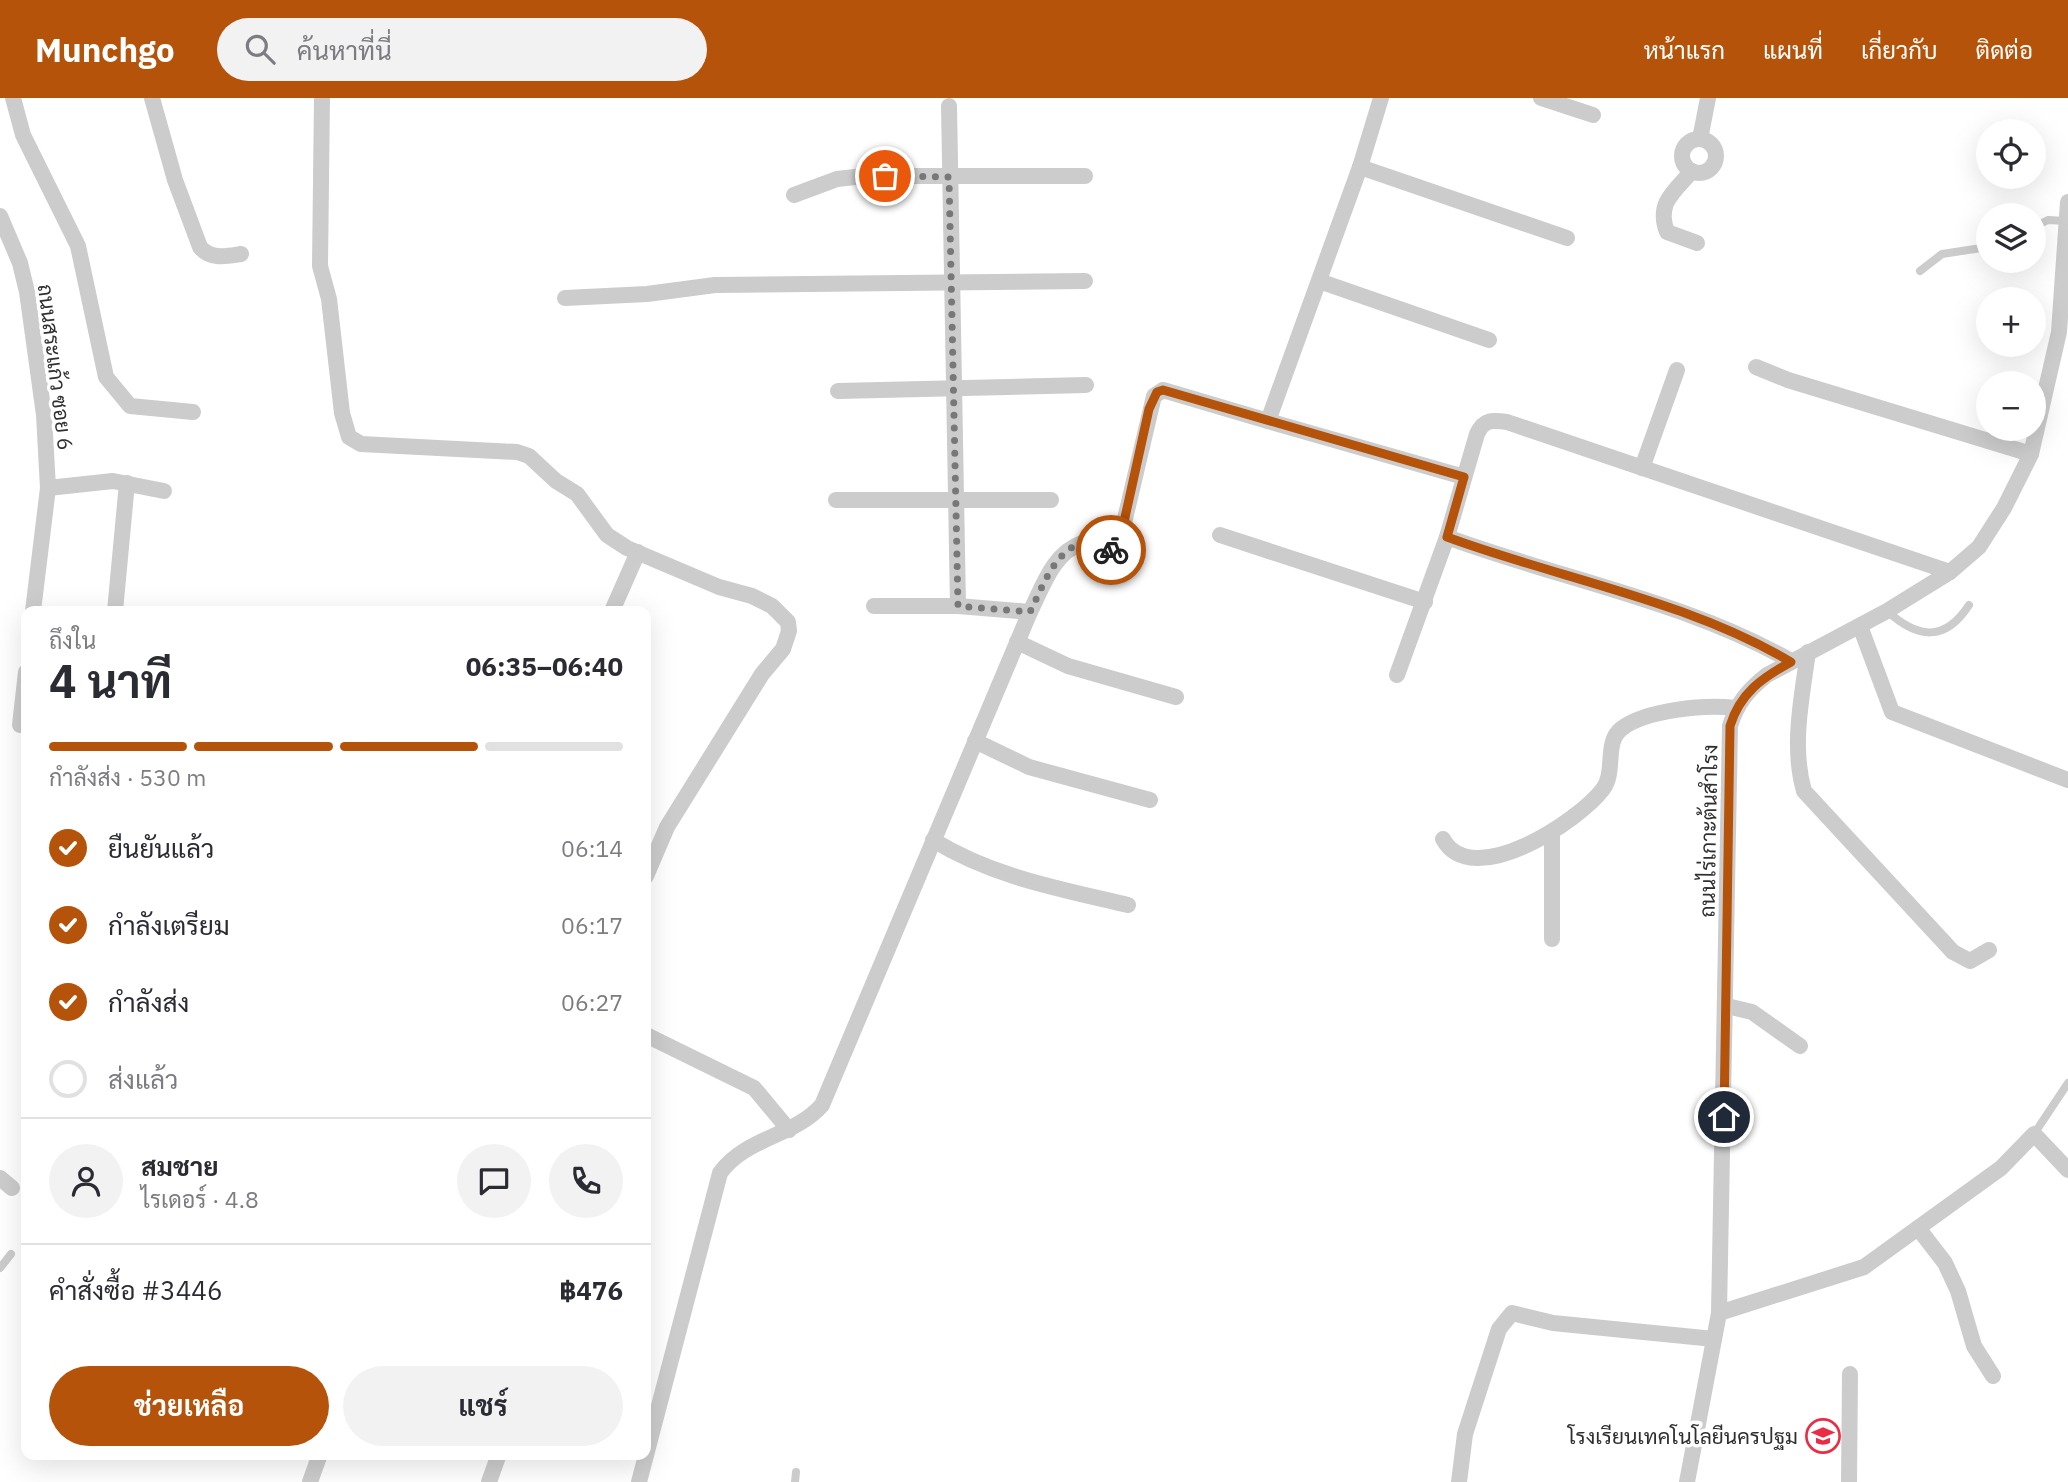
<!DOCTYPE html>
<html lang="th">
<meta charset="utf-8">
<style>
:root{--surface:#fff;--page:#f2f2f3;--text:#2b2b33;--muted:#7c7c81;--line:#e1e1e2;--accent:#b45309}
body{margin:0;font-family:"IBM Plex Sans",Sarabun,sans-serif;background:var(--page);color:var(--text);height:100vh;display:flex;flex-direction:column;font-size:26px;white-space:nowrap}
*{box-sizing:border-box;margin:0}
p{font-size:23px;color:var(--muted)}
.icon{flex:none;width:38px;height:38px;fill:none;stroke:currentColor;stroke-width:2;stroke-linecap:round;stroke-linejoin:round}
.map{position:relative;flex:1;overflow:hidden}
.side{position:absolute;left:21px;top:508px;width:630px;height:854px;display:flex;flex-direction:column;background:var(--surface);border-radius:14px;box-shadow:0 7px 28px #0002}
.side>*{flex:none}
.buttons{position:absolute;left:1976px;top:21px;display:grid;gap:14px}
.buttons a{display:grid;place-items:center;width:70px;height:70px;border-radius:50%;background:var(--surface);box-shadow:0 7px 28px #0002;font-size:35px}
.pin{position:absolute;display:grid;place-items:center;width:60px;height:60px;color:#fff;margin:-30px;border:4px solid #fff;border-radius:50%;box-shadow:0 2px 7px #0007}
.courier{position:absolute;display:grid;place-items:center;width:70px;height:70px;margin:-35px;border:5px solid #b45309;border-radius:50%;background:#fff;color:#222;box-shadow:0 2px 9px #0007}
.summary em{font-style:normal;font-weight:700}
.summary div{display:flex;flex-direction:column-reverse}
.summary{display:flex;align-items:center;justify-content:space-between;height:119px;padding:0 28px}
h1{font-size:46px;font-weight:700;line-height:52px}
.bar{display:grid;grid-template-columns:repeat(4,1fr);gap:10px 7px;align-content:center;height:84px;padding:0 28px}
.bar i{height:9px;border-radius:5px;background:var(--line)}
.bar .selected{background:var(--accent)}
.bar p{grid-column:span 4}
.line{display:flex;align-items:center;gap:18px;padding:0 28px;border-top:2px solid var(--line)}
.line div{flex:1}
.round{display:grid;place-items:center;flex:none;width:74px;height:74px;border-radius:37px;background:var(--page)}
ol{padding:0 28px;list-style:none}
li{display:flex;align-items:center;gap:21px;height:77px}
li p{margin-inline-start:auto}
li .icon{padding:7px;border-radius:50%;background:var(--accent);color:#fff;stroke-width:4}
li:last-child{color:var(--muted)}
li i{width:38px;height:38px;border:4px solid var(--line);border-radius:50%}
.primary-button{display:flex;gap:14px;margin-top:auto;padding:14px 28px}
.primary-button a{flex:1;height:80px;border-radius:42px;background:var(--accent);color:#fff;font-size:28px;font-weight:700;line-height:80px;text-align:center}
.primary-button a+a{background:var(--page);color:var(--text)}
header{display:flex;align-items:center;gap:42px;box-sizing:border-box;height:98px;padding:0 35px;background:var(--accent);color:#fff}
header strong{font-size:33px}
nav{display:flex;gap:38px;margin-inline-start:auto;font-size:24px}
.search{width:490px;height:63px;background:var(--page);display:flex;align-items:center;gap:18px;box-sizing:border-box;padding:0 24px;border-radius:38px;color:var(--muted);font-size:26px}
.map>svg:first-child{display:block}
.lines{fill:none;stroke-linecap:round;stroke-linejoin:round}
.lane{stroke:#ccc;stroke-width:8}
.street{stroke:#ccc;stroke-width:16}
.done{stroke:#787878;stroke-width:7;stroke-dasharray:0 12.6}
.route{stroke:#b45309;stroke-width:9}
.labels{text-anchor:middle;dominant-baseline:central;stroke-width:7;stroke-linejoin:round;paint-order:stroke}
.street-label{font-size:21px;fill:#2f2f2f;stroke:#fff}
.poi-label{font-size:21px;fill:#2f2f2f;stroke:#fff;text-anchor:end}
</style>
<header>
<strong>Munchgo</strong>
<div class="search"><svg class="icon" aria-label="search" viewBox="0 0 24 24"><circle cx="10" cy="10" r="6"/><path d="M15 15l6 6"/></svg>ค้นหาที่นี่</div>
<nav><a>หน้าแรก</a><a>แผนที่</a><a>เกี่ยวกับ</a><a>ติดต่อ</a></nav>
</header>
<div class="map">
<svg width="2068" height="1384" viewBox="0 0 2068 1384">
<rect width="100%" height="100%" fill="#fff"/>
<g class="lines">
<!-- lane -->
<g class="lane">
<path d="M 2034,129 L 2048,122 L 2066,123"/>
<path d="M 1920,173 L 1942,156 L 1988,149"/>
<path d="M 1887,513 C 1918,541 1945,544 1969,507"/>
<path d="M 2034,1036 L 2068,985"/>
<path d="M 0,1170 L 11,1156"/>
<path d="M 795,1384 L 796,1374"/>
</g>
<!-- street -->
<g class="street">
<path d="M 13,0 L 23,37 L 78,148 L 106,279 L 130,308 L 193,314"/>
<path d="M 152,0 L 175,82 L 200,149 C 210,162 227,158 241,156"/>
<path d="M 322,0 L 320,168 L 329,201 L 342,315 L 349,339 L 361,346 L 517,354 L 529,358 L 556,383 L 577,396 L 607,437 L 627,450 L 719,489 L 752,498 L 772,508 L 788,524 L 789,533 L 783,551 L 762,576 L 667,729 L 646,778"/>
<path d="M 1541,0 L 1593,17"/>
<path d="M 949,8 L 958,508"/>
<path d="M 1700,41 L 1708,0"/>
<circle cx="1699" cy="58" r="17"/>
<path d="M 1360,69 L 1567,140"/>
<path d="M 1692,73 C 1674,94 1656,105 1667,134 L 1697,145"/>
<path d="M 794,97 L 837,81 L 864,78 L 1085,78"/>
<path d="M 0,118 L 20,165 L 27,194 L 44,317 L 48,390 L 33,513"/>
<path d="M 1319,183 L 1489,242"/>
<path d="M 565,200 L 647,196 L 715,187 L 1085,183"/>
<path d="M 1756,269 L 1788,282 L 2031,356"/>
<path d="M 838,293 L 1086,287"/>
<path d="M 1268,323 L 1464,379"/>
<path d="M 1642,370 L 1677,272"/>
<path d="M 48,390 L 113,383 L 164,393"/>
<path d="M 836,402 L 1051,402"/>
<path d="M 1220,437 L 1425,504"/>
<path d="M 1447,439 C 1561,481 1685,503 1791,563"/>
<path d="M 874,508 L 958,508 L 1030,514"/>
<path d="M 115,513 L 127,385"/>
<path d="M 612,513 L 638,454"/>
<path d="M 1860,528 L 1892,614 L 2068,682"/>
<path d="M 1017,544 L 1068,568 L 1176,599"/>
<path d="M 1808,554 C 1802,599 1791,648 1804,693 L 1953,854 L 1970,863 L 1989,852"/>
<path d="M 1397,577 L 1447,439 L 1477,336 C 1484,321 1492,322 1507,324 L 1950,474"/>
<path d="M 20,627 L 26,574"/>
<path d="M 975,643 L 1029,669 L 1150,702"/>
<path d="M 1443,741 C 1472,794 1579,723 1603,691 C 1616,674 1604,645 1621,631 C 1645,612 1706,606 1735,610"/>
<path d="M 933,742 C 993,779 1060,791 1128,807"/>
<path d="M 1552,841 L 1552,735"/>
<path d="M 1727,908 L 1752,914 L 1800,948"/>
<path d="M 646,937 L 754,990 L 789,1032"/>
<path d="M 0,1080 L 12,1090"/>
<path d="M 1918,1130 L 1945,1165 L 1958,1193 L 1974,1248 L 1993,1278"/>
<path d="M 1719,1215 L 1864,1169 L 2001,1070 L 2034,1036 L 2068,1072"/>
<path d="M 310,1384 L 320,1356"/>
<path d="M 489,1384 L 499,1356"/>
<path d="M 639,1384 L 720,1075 C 746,1039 794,1039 822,1007 L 1030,514 C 1043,488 1053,455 1082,445 L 1099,452 L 1112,452 L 1120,442 L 1154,298 L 1163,292 L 1268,323 L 1360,69 L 1381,0"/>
<path d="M 1459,1384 L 1465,1336 L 1499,1231 L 1512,1215 L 1553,1225 L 1714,1241"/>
<path d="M 1687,1384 L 1719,1215 L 1730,628 C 1737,605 1748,592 1767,577 L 1887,513 L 1950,474 L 1979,449 L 2004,410 L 2031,356 L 2059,234 L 2068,104"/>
<path d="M 1849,1384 L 1850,1276"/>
</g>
</g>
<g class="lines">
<!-- done -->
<path class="done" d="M 885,78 L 949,79 L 958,508 L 1030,514 C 1043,488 1053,456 1082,444 L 1099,453 L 1111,452"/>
<!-- route -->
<path class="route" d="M 1111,452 L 1120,442 L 1149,311 L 1157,294 L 1163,292 L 1464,379 L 1447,439 C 1561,481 1686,502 1791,564 C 1762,580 1740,595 1730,628 L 1724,1019"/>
</g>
<!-- icons -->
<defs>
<g id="school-ring" transform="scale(1.75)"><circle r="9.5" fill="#fff" stroke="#eb2c44" stroke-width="1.5"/><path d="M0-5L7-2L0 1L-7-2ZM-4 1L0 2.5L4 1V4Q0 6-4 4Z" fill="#eb2c44"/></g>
</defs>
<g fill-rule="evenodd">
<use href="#school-ring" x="1823" y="1338"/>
</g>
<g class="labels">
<!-- street labels -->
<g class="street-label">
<text transform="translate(56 269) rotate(83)">ถนนสระแก้ว ซอย 6</text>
<text transform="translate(1708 733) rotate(-89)">ถนนไร่เกาะต้นสำโรง</text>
</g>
<!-- poi labels -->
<g class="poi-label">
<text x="1798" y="1338">โรงเรียนเทคโนโลยีนครปฐม</text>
</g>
</g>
</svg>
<div class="buttons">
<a><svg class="icon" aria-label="locate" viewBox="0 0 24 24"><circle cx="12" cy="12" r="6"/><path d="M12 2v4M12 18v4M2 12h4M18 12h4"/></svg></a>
<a><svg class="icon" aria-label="layers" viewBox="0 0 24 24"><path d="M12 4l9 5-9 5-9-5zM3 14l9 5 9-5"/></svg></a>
<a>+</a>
<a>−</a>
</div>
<div class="pin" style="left:885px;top:78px;background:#ea580c"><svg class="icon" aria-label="bag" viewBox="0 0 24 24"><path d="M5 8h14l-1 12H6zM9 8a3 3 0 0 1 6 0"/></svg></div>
<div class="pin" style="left:1724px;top:1019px;background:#1f2937"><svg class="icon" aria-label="home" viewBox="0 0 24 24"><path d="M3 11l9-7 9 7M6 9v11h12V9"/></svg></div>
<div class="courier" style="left:1111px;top:452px"><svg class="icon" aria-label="bike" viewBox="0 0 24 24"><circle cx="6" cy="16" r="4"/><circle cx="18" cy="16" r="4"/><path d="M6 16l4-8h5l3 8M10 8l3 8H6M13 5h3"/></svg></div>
<section class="side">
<div class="summary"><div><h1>4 นาที</h1><p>ถึงใน</p></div><em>06:35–06:40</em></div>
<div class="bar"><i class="selected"></i><i class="selected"></i><i class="selected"></i><i></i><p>กำลังส่ง · 530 m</p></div>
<ol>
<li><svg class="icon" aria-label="check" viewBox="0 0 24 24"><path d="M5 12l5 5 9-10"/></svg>ยืนยันแล้ว<p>06:14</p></li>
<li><svg class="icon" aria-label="check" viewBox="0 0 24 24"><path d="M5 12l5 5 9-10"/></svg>กำลังเตรียม<p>06:17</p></li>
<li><svg class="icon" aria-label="check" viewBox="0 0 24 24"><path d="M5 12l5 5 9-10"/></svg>กำลังส่ง<p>06:27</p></li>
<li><i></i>ส่งแล้ว</li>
</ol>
<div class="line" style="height:126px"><a class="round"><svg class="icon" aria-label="person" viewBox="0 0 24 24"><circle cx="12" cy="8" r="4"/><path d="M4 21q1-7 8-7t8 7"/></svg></a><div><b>สมชาย</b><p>ไรเดอร์ · 4.8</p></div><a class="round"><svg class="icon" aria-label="chat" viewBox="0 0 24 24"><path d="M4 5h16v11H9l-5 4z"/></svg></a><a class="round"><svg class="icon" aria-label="phone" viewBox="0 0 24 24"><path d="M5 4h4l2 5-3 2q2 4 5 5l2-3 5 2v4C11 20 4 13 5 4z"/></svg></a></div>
<div class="line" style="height:91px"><div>คำสั่งซื้อ #3446</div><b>฿476</b></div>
<div class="primary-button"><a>ช่วยเหลือ</a><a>แชร์</a></div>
</section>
</div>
